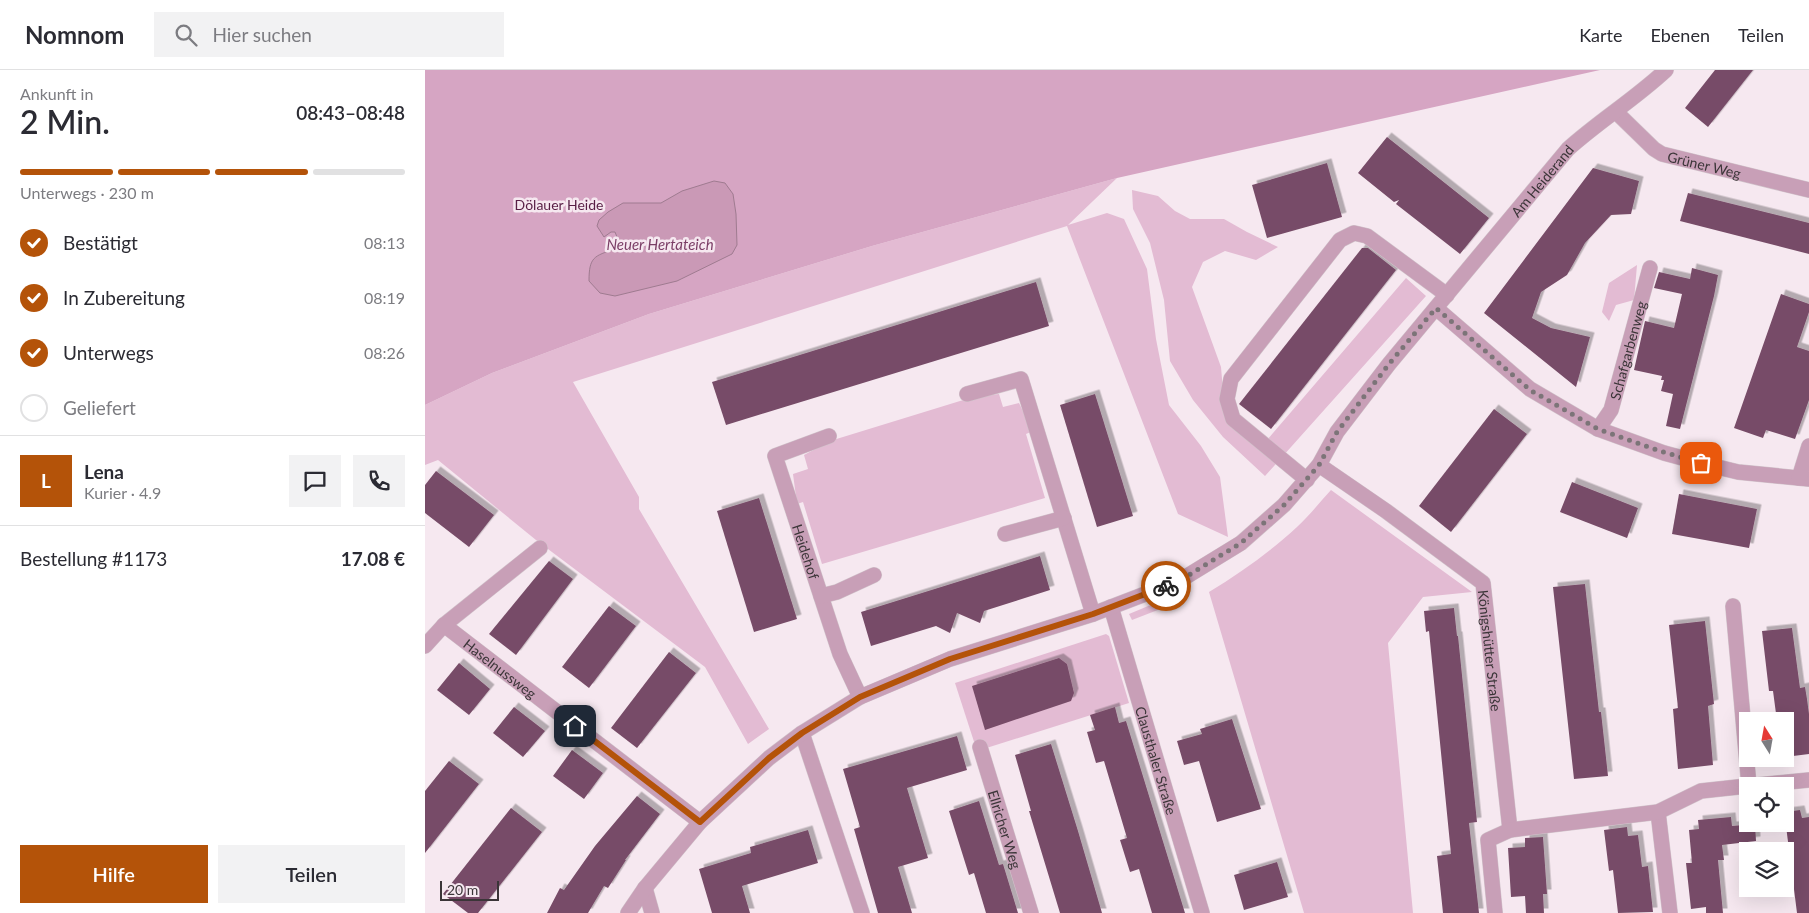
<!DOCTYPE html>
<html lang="de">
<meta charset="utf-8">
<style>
:root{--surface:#fff;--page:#f2f2f3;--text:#2b2b33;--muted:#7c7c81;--line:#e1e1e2;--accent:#b45309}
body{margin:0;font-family:Lato,sans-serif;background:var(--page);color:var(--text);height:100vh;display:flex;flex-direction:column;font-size:19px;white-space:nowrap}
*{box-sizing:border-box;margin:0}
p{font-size:16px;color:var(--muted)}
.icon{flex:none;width:28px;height:28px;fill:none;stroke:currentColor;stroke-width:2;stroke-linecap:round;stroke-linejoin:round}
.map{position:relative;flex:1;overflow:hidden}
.sheet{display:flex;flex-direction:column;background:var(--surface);width:425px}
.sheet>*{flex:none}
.needle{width:32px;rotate:349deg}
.tools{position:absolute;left:1314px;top:642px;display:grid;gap:10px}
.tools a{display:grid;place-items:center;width:55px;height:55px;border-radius:0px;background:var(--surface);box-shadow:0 5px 20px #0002;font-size:25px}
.scale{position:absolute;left:15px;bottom:12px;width:59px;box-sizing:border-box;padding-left:5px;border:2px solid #3b3538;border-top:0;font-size:14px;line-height:18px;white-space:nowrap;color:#3b3538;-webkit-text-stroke:4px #f6e8f0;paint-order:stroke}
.pin{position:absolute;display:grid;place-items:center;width:42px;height:42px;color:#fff;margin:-21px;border-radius:10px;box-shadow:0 2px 8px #0006}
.courier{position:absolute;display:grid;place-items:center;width:50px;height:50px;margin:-25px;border:4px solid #b45309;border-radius:50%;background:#fff;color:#222;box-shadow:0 1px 6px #0007}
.summary em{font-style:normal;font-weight:600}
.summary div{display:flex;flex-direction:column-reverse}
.summary{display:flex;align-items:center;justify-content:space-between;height:85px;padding:0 20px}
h1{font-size:32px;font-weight:600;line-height:38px}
.bar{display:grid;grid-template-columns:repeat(4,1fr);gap:8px 5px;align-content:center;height:60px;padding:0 20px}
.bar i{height:6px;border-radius:4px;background:var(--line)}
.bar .current{background:var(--accent)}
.bar p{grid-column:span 4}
.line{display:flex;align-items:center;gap:12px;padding:0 20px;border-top:1px solid var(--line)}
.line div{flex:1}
.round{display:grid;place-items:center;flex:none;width:52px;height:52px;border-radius:0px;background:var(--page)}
ol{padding:0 20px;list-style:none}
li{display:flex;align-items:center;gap:15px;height:55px}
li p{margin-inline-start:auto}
li .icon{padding:5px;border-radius:50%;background:var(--accent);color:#fff;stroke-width:4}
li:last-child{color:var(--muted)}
li i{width:28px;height:28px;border:2px solid var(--line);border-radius:50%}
.button{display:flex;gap:10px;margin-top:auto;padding:10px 20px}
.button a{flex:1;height:58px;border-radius:0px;background:var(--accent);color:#fff;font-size:20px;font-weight:600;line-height:58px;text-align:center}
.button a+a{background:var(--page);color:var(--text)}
header{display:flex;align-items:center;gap:30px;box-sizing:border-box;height:70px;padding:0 25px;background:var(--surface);border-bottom:1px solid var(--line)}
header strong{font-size:24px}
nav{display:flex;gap:28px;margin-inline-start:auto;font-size:18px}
.search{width:350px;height:45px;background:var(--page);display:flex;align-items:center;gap:12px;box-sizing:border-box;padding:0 18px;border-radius:0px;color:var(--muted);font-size:19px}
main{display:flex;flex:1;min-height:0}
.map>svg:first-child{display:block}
.green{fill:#e3bbd3}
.forest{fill:#d6a5c3}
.water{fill:#ca99b6;stroke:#9f7b90}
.building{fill:#774c67;filter:url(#shadow)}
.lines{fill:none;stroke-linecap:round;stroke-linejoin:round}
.minor-casing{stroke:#d1c4cb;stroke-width:16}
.minor{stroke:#c89fb7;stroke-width:15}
.done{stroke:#7c7478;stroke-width:5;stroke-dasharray:0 9}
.route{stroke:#b45309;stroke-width:6}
.labels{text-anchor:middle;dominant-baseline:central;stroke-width:5;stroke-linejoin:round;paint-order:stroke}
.street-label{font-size:14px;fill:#3b3538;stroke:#f6e8f0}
.park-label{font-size:14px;fill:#581e45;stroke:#f6e8f0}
.water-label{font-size:15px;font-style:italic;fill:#7b3e66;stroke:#f6e8f0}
</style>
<header>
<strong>Nomnom</strong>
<div class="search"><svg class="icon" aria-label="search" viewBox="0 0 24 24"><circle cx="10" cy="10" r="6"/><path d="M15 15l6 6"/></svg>Hier suchen</div>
<nav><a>Karte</a><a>Ebenen</a><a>Teilen</a></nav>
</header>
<main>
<section class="sheet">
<div class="summary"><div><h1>2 Min.</h1><p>Ankunft in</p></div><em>08:43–08:48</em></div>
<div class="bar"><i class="current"></i><i class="current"></i><i class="current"></i><i></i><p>Unterwegs · 230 m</p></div>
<ol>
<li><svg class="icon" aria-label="check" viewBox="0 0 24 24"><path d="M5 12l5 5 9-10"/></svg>Bestätigt<p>08:13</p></li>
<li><svg class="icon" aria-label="check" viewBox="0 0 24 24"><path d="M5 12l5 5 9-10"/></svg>In Zubereitung<p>08:19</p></li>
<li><svg class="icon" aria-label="check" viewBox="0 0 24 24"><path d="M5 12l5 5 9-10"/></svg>Unterwegs<p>08:26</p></li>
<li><i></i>Geliefert</li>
</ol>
<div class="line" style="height:90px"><b class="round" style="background:var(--accent);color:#fff">L</b><div><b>Lena</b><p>Kurier · 4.9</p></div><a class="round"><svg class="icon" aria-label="chat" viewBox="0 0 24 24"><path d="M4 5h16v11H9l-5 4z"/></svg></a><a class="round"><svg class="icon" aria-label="phone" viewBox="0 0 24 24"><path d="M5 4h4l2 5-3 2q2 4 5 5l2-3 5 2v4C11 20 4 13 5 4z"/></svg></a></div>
<div class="line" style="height:65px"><div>Bestellung #1173</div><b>17.08 €</b></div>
<div class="button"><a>Hilfe</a><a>Teilen</a></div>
</section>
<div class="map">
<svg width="1384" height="843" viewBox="0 0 1384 843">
<defs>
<filter id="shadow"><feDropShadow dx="4.5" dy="-4.5" stdDeviation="0" flood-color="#0004"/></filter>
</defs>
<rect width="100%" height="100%" fill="#f6e8f0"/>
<!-- green -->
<g class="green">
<path d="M 692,108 L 643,155 L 682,143 L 699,149 L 722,199 L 731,269 L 744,335 L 776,376 L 795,407 L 803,467 L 753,444 L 642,156 L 148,312 L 214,427 L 214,439 L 344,659 L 323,674 L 280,597 L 111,470 L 13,390 L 0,395 L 0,335 L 67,303 L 224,244 L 447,176 Z"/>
<path d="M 707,120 L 733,126 L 750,141 L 765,149 L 799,149 L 822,162 L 853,177 L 831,190 L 800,181 L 778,192 L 767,217 L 796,297 L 798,321 L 813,344 L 842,370 L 981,208 L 1001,226 L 840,406 L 798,367 L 768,330 L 745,291 L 739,230 L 725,173 L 708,139 Z"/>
<path d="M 1212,195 L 1209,230 L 1191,235 L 1184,251 L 1177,242 L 1184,213 Z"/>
<path d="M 574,324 L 578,337 L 594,333 L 608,361 L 601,364 L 620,428 L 397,494 L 378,432 L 372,434 L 368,404 L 383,399 L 379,385 L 405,371 L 548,327 Z"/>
<path d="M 906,420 L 1047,522 L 998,527 L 963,573 L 988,843 L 879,843 L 784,522 C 815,503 845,482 872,457 C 884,446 895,432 906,420 Z"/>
<path d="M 740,529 L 743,536 L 707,550 L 704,544 Z"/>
<path d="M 681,564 L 684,566 L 704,633 L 552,681 L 530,613 Z"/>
</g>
<!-- forest -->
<path class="forest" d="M 0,0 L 1175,0 L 692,108 L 447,176 L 224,244 L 67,303 L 0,335 Z"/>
<!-- water -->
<path class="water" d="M 289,111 L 300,113 L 308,124 L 311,144 L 312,175 L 307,184 L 252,211 L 190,226 L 175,223 L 164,211 C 164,187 169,186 190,179 L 194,172 L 190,162 L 186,162 L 179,167 L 172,156 L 174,150 L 183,142 L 198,133 L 236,133 L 257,121 Z"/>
<!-- building -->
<g class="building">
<path d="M 1290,0 L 1328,0 L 1283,57 L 1260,38 Z"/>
<path d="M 962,67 L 1064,148 L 1035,184 L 971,134 L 974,130 L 969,132 L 933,103 Z"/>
<path d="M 902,93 L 917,147 L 842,168 L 827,115 Z"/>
<path d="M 1168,98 L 1214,111 L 1206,144 L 1186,145 L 1160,173 L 1142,205 L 1116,222 L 1107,248 L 1126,258 L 1165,267 L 1151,317 L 1059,243 Z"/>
<path d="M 1263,123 L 1384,153 L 1384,184 L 1255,151 Z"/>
<path d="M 937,178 L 943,178 L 971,200 L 846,359 L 814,334 Z"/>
<path d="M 1267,198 L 1293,205 L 1289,226 L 1255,359 L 1241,356 L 1248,324 L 1236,321 L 1239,310 L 1236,310 L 1237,306 L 1209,300 L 1220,251 L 1249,258 L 1257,224 L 1229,218 L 1234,202 L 1265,209 Z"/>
<path d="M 611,212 L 624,256 L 301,355 L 287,312 Z"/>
<path d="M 1356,224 L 1384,234 L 1384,242 L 1372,277 L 1384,281 L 1384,330 L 1370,369 L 1341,360 L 1338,368 L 1309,358 Z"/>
<path d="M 670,324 L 708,446 L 672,457 L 635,335 Z"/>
<path d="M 1069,339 L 1102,364 L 1026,462 L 994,436 Z"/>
<path d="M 11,401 L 69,445 L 44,477 L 0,443 L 0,415 Z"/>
<path d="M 1147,412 L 1213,438 L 1202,468 L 1135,442 Z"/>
<path d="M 1254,424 L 1332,439 L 1324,478 L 1247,464 Z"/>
<path d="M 334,428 L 372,549 L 329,562 L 292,441 Z"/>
<path d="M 615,486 L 625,520 L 559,541 L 555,553 L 532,543 L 525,563 L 511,556 L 446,576 L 436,542 Z"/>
<path d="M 124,491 L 148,509 L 91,585 L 64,564 Z"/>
<path d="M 1160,514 L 1174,642 L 1176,642 L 1183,706 L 1149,709 L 1128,517 Z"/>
<path d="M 184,536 L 211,556 L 164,618 L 137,597 Z"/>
<path d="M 1029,538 L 1032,566 L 1033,566 L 1052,752 L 1044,753 L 1054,843 L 1018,843 L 1012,786 L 1026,784 L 1004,561 L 1001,562 L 999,541 Z"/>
<path d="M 1280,551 L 1289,634 L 1283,636 L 1288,695 L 1253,699 L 1248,639 L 1253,638 L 1244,555 Z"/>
<path d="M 1367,558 L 1375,618 L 1380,617 L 1382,629 L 1384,644 L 1384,684 L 1360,687 L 1360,651 L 1352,651 L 1348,621 L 1344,621 L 1337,561 Z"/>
<path d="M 244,582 L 271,603 L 212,678 L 186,658 Z"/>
<path d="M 634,588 L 642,594 L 649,623 L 646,631 L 560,660 L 547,616 Z"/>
<path d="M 34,593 L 65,619 L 44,645 L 12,620 Z"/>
<path d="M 89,637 L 120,661 L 98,687 L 68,663 Z"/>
<path d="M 690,637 L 694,653 L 701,651 L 760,843 L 727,843 L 714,799 L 705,802 L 695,770 L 702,768 L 679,691 L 671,693 L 662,662 L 670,660 L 665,645 Z"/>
<path d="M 807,649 L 836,739 L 792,752 L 774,691 L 759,695 L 752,671 L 777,664 L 775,659 Z"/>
<path d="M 532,666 L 542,700 L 482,718 L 503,788 L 473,797 L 487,843 L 453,843 L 429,759 L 435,757 L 418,699 Z"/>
<path d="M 626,674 L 653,761 L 677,843 L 635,843 L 604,741 L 606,741 L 590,685 Z"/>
<path d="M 147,680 L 178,703 L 159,729 L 128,706 Z"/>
<path d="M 24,691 L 54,714 L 0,783 L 0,721 Z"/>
<path d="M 212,726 L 235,744 L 200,790 L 201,790 L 183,818 L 179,816 L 163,843 L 122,843 L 135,818 L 139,820 L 170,776 Z"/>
<path d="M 554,731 L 574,795 L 578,794 L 593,843 L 561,843 L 549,803 L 544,805 L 524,741 Z"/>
<path d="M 86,738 L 117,762 L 53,843 L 43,843 L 18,824 Z"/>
<path d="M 1375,740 L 1377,748 L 1384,747 L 1384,843 L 1372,843 L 1360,748 L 1360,742 Z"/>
<path d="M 1306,747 L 1307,756 L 1330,754 L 1331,771 L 1297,775 L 1299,790 L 1293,790 L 1298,843 L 1281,843 L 1281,837 L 1266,839 L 1261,793 L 1267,793 L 1264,760 L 1274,759 L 1273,750 Z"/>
<path d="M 1202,757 L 1203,766 L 1213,765 L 1217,797 L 1223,796 L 1228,842 L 1193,843 L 1188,800 L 1184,801 L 1179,760 Z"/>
<path d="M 383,760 L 393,793 L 317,816 L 325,843 L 287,843 L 274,799 L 326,783 L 325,777 Z"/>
<path d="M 1118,767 L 1122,824 L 1118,824 L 1119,843 L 1101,843 L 1100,826 L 1086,827 L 1083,778 L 1100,777 L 1100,768 Z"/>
<path d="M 852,792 L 863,827 L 819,840 L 809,805 Z"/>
</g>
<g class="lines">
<!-- minor casing -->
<g class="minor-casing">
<g id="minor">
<path id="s1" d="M 1191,42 L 1229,79 L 1237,84 L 1384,120"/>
<path d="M 1011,238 L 1105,319 L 1173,359 L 1239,383 L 1276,393 L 1313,402 L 1384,409"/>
<path d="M 542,324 L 596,309 L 668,544"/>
<path id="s2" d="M 1173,359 L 1186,340 L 1225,198"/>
<path id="s3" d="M 404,366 L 350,386 L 415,584 L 435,627"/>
<path id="s4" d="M 894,395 L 961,441 L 1058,513 L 1085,760"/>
<path d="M 1374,408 L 1384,376"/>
<path d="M 882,410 L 808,349 L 802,329 L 806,309 L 915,170 L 929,163 L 942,166 L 1022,225"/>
<path d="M 580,464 L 639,448"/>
<path d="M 396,526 L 412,522 L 449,505"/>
<path d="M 1308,536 L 1324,716"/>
<path id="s5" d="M 686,537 L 777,843"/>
<path id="s6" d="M 19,555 L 275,752"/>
<path d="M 0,576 L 19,555 L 115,478"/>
<path d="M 377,663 L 437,843"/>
<path id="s7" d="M 555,677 L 606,843"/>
<path d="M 1323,716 L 1384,710"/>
<path d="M 1233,742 L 1245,843"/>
<path d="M 220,818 L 227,843"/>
<path id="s8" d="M 203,843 L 220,818 L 275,752 L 344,688 L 377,663 L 435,627 L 525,589 L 668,544 L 754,511 L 816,473 L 859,435 L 894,395 L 912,362 L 964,294 L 1143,79 C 1174,51 1210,29 1241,0"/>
<path d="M 1070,843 L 1063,770 L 1085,760 L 1233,742 L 1276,721 L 1322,716"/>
</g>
</g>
<!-- minor -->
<use href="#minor" class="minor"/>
</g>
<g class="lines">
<!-- done -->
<path class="done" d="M 741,516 L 754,511 L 816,473 L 859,435 L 894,395 L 912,362 L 964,294 L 1011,238 L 1105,320 L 1173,359 L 1238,382 L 1276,393"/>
<!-- route -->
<path class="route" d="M 150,656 L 275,752 L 344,688 L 377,663 L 435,627 L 525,589 L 668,544 L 741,516"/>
</g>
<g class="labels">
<!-- street labels -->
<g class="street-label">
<text stroke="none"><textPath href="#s1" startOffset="106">Grüner Weg</textPath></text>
<text stroke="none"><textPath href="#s8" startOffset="1205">Am Heiderand</textPath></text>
<text stroke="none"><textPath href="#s2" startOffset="85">Schafgarbenweg</textPath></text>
<text stroke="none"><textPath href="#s3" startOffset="158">Heidehof</textPath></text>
<text stroke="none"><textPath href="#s4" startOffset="270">Königshütter Straße</textPath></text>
<text stroke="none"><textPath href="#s6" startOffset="71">Haselnussweg</textPath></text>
<text stroke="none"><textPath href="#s5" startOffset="160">Clausthaler Straße</textPath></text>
<text stroke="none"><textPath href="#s7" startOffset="86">Ellricher Weg</textPath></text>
</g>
<!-- park labels -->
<g class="park-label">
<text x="134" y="134">Dölauer Heide</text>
</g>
<!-- water labels -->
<g class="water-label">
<text x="235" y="174">Neuer Hertateich</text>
</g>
</g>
</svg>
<div class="tools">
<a><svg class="needle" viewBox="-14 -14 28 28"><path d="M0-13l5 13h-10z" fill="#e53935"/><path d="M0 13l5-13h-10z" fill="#7c7c81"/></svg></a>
<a><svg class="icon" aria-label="locate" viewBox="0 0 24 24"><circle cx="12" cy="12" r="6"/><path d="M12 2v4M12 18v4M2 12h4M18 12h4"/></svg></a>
<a><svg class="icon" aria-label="layers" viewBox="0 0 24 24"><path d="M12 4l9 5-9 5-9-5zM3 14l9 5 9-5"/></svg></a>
</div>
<div class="scale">20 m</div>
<div class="pin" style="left:1276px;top:393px;background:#ea580c"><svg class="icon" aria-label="bag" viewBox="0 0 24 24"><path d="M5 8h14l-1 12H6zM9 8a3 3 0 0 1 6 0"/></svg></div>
<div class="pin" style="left:150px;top:656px;background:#1f2937"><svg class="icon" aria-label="home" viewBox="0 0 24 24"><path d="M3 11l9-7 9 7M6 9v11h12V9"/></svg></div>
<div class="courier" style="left:741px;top:516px"><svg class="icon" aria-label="bike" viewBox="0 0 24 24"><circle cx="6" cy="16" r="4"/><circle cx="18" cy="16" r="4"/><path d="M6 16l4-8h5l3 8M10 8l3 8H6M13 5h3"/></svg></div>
</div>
</main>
